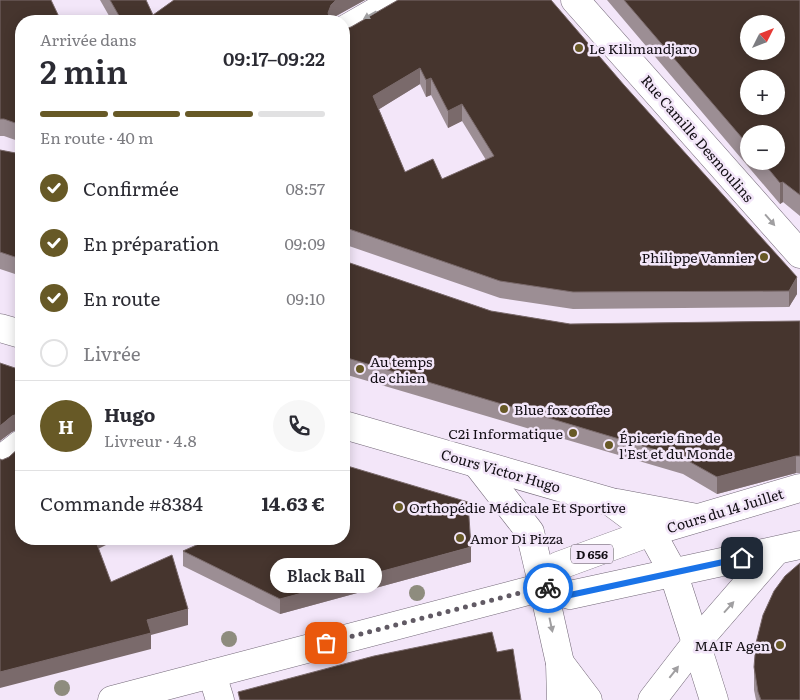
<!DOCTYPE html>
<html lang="fr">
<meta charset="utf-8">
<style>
:root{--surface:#fff;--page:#f7f7f7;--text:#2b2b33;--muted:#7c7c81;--line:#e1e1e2;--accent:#675926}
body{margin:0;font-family:Literata,serif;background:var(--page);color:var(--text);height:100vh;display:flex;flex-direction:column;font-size:19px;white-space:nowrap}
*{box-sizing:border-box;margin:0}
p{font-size:16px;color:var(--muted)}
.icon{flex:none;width:28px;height:28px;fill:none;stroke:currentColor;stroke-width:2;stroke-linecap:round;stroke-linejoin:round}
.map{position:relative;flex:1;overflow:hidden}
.details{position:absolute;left:15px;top:15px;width:335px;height:530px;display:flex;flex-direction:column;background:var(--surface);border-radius:20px;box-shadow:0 2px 12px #0003}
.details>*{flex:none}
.needle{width:32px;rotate:48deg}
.tools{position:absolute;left:740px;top:15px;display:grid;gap:10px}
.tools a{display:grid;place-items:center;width:45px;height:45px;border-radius:50%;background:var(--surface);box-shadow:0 2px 12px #0003;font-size:25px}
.pin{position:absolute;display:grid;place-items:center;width:42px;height:42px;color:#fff;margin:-21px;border-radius:10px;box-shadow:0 2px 8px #0006}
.courier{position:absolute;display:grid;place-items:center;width:50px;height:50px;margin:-25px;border:4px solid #1a73e8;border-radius:50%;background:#fff;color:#222;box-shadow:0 1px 6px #0007}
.bubble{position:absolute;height:35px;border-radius:18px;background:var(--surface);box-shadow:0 2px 12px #0003;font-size:16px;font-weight:600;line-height:35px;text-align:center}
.summary em{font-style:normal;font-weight:600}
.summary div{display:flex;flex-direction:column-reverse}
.summary{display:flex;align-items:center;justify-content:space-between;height:85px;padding:0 25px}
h1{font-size:32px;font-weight:600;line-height:38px}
.bar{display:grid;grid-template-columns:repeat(4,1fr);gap:8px 5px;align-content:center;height:60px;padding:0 25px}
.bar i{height:6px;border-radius:4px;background:var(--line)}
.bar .selected{background:var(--accent)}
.bar p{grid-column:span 4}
.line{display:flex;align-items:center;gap:12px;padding:0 25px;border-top:1px solid var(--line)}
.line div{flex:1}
.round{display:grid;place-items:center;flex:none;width:52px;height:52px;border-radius:26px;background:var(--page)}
ol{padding:0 25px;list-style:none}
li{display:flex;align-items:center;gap:15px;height:55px}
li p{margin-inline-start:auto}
li .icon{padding:5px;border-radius:50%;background:var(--accent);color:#fff;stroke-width:4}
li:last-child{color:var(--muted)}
li i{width:28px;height:28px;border:2px solid var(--line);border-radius:50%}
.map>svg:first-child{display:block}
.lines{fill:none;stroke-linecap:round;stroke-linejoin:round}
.minor-casing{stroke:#736878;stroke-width:29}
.major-casing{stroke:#736878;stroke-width:29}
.minor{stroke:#fff;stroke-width:28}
.major{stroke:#fff;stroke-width:28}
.tree{fill:#8e8c7e}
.wall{fill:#9c8e94;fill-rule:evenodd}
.shaded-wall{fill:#7a6a6b}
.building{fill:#46352e;stroke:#7a6a6b;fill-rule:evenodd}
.oneway{fill:#a09fa1}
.done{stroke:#615a64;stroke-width:5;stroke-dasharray:0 9}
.route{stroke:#1a73e8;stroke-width:6}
.poi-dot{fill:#675926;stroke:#f3e6f9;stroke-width:2}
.labels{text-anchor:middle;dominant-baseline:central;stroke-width:5;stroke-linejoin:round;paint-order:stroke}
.shield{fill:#f3e6f9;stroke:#564f59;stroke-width:1}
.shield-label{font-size:12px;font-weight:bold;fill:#120e14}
.poi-label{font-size:14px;fill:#120e14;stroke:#f3e6f9;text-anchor:start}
.street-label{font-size:14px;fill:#120e14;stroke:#f3e6f9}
</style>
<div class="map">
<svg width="800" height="700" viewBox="0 0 800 700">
<rect width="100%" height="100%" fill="#f3e6f9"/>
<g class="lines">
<!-- minor casing -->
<g class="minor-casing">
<g id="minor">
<path d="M 575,0 L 800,254"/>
<path d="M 344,30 L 396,0"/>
<path d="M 0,328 L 21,334"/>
<path d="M 344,425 L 611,502 L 651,532"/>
<path d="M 0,460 L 21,444"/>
<path d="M 477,464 L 530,532 L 543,587"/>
<path d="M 617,503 L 697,518"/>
<path d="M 696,643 L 714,700"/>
<path d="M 560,663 L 588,700"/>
<path d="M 212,674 L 220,700"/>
</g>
</g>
<!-- major casing -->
<g class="major-casing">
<g id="major">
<path d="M 651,532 L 673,572 L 696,643"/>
<path d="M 543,587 L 570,595 L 800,545"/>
<path d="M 543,587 L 560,663 L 561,700"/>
<path d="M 112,700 L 543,587 L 558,566 L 651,532 L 800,488"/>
<path d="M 652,700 L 696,643 L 775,552"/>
</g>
</g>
<!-- minor -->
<use href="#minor" class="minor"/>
<!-- major -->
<use href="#major" class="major"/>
</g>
<!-- trees -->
<g class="tree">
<circle cx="417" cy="593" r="8"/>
<circle cx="229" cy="639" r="8"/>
<circle cx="62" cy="688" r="8"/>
</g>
<!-- wall -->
<g class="wall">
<path d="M 0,0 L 21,21 L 21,142 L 4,136 L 0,136 Z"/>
<path d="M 100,0 L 146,0 L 153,15 L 174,0 L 365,0 L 336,16 L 331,21 L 112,21 Z"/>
<path d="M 607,0 L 800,0 L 800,216 L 783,202 L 780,204 ZM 749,134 L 776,161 L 749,161 Z"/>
<path d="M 351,27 L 797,294 L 789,307 L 573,309 L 500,298 L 349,246 L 344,246 L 344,29 ZM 420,84 L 426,97 L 431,95 L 448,128 L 462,121 L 486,160 L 442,179 L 405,172 L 379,109 Z"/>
<path d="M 0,150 L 21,154 L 21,276 L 0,269 Z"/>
<path d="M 344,261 L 491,311 L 570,324 L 800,321 L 800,473 L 796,473 L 717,494 L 683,474 L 344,374 Z"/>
<path d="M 21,370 L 21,429 L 20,428 L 12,432 Z"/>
<path d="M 194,539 L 344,539 L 471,562 L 280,614 L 183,566 L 183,551 L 203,542 Z"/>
<path d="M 754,667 L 800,700 L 756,700 L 754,690 Z"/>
</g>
<!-- shaded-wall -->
<g class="shaded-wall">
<path d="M 336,0 L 365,0 L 336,16 L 331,21 L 328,21 L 328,13 L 331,5 Z"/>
<path d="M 420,68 L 420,84 L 373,113 L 373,96 Z"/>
<path d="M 431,78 L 431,95 L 426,97 L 426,80 Z"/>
<path d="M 462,104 L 462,121 L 448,128 L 448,111 Z"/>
<path d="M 783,182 L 783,202 L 780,204 L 780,183 Z"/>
<path d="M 797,277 L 797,294 L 789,307 L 789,291 Z"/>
<path d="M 20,413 L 20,428 L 12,432 L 0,441 L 0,426 L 12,416 Z"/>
<path d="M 796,456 L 796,473 L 717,494 L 717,477 Z"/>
<path d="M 94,539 L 118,539 L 94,551 Z"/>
<path d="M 471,547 L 471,562 L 280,614 L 280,599 Z"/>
<path d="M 188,609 L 188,625 L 151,635 L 151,649 L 0,688 L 0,672 L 147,620 Z"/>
</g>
<!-- building -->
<g class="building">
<path d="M 0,0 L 51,0 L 61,21 L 21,21 L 21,125 L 4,119 L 0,119 Z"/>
<path d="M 110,0 L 146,0 L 153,15 L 174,0 L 336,0 L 331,5 L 328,13 L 331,21 L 122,21 Z"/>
<path d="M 398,0 L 551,0 L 624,85 L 797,277 L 789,291 L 573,292 L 500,281 L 349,229 L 344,229 L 344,29 L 351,27 ZM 420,68 L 426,80 L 431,78 L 448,111 L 462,104 L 494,156 L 442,179 L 433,159 L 405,172 L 373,96 Z"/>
<path d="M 624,0 L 800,0 L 800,195 L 783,182 L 780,183 L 762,161 L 776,161 L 776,134 L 749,134 L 749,146 ZM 749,24 L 776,24 L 776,51 L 749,51 ZM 749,79 L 776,79 L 776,106 L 749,106 Z"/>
<path d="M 0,150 L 21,154 L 21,259 L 0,252 Z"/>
<path d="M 344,261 L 491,311 L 570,324 L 800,321 L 800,456 L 796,456 L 717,477 L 683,458 L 344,357 Z"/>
<path d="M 0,363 L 21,370 L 21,413 L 20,413 L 12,416 L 0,426 Z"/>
<path d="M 21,446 L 21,539 L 95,539 L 111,582 L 172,555 L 188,609 L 147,620 L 151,633 L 0,672 L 0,459 L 2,460 L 9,457 Z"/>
<path d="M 344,465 L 468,502 L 471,547 L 280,599 L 183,551 L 210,539 L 344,539 Z"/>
<path d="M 800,563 L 800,700 L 761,700 L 758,692 L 754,667 L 756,643 L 763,615 L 774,591 L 785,576 Z"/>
<path d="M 492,632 L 497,652 L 513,649 L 521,700 L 240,700 L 238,692 L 374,656 Z"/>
</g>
<!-- one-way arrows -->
<defs><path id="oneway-solid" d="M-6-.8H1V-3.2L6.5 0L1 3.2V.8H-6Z" transform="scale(1.25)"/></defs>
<g class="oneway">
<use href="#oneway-solid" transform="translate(370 15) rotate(150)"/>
<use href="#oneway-solid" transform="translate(770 220) rotate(49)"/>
<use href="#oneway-solid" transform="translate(729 607) rotate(-48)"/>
<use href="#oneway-solid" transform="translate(551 625) rotate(78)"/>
<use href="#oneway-solid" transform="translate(674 672) rotate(-52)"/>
</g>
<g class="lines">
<!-- done -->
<path class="done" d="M 326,643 L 543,587 L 548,588"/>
<!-- route -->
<path class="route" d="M 548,588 L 570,595 L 742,558"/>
</g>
<!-- markers -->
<g class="poi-dot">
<circle cx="579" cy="48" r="5"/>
<circle cx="764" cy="257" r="5"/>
<circle cx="360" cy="369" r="5"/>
<circle cx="504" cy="409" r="5"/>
<circle cx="573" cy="433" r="5"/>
<circle cx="609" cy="445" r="5"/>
<circle cx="399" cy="507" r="5"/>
<circle cx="460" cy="538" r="5"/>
<circle cx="780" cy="645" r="5"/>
</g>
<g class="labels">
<!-- shield labels -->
<rect class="shield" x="571" y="544.5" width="42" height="19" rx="4"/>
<g class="shield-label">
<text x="592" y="554">D 656</text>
</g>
<!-- poi labels -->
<g class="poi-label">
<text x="589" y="48">Le Kilimandjaro</text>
<text x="754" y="257" text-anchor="end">Philippe Vannier</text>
<text x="370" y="361">Au temps<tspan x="370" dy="16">de chien</tspan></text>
<text x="514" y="409">Blue fox coffee</text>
<text x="563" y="433" text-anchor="end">C2i Informatique</text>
<text x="619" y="437">Épicerie fine de<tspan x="619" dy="16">l'Est et du Monde</tspan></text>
<text x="409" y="507">Orthopédie Médicale Et Sportive</text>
<text x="470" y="538">Amor Di Pizza</text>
<text x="770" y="645" text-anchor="end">MAIF Agen</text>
</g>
<!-- street labels -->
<g class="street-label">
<text transform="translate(698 138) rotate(49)">Rue Camille Desmoulins</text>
<text transform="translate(501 470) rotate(16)">Cours Victor Hugo</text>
<text transform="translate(725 510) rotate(-17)">Cours du 14 Juillet</text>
</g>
</g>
</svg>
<div class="tools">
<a><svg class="needle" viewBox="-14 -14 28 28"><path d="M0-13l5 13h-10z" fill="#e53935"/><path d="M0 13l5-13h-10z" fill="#7c7c81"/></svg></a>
<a>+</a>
<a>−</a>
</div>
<div class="pin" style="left:326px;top:643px;background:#ea580c"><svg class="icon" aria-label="bag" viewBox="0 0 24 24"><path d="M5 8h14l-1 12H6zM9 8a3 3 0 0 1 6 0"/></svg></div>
<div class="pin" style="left:742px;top:558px;background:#1f2937"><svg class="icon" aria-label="home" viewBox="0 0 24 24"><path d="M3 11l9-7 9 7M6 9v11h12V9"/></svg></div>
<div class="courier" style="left:548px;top:588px"><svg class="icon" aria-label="bike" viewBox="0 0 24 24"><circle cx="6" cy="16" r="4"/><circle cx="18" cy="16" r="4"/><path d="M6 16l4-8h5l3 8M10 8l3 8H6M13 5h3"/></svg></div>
<div class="bubble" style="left:270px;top:558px;width:112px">Black Ball</div>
<section class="details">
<div class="summary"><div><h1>2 min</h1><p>Arrivée dans</p></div><em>09:17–09:22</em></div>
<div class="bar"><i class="selected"></i><i class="selected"></i><i class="selected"></i><i></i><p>En route · 40 m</p></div>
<ol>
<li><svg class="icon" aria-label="check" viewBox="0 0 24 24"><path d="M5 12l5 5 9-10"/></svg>Confirmée<p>08:57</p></li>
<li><svg class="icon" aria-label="check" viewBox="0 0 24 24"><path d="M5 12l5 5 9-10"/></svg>En préparation<p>09:09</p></li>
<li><svg class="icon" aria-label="check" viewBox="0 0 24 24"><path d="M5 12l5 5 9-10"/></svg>En route<p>09:10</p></li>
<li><i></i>Livrée</li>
</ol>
<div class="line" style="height:90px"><b class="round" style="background:var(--accent);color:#fff">H</b><div><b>Hugo</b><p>Livreur · 4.8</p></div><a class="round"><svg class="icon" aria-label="phone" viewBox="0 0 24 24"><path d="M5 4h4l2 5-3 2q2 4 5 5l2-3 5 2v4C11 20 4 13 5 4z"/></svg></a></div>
<div class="line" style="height:65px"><div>Commande #8384</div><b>14.63 €</b></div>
</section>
</div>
